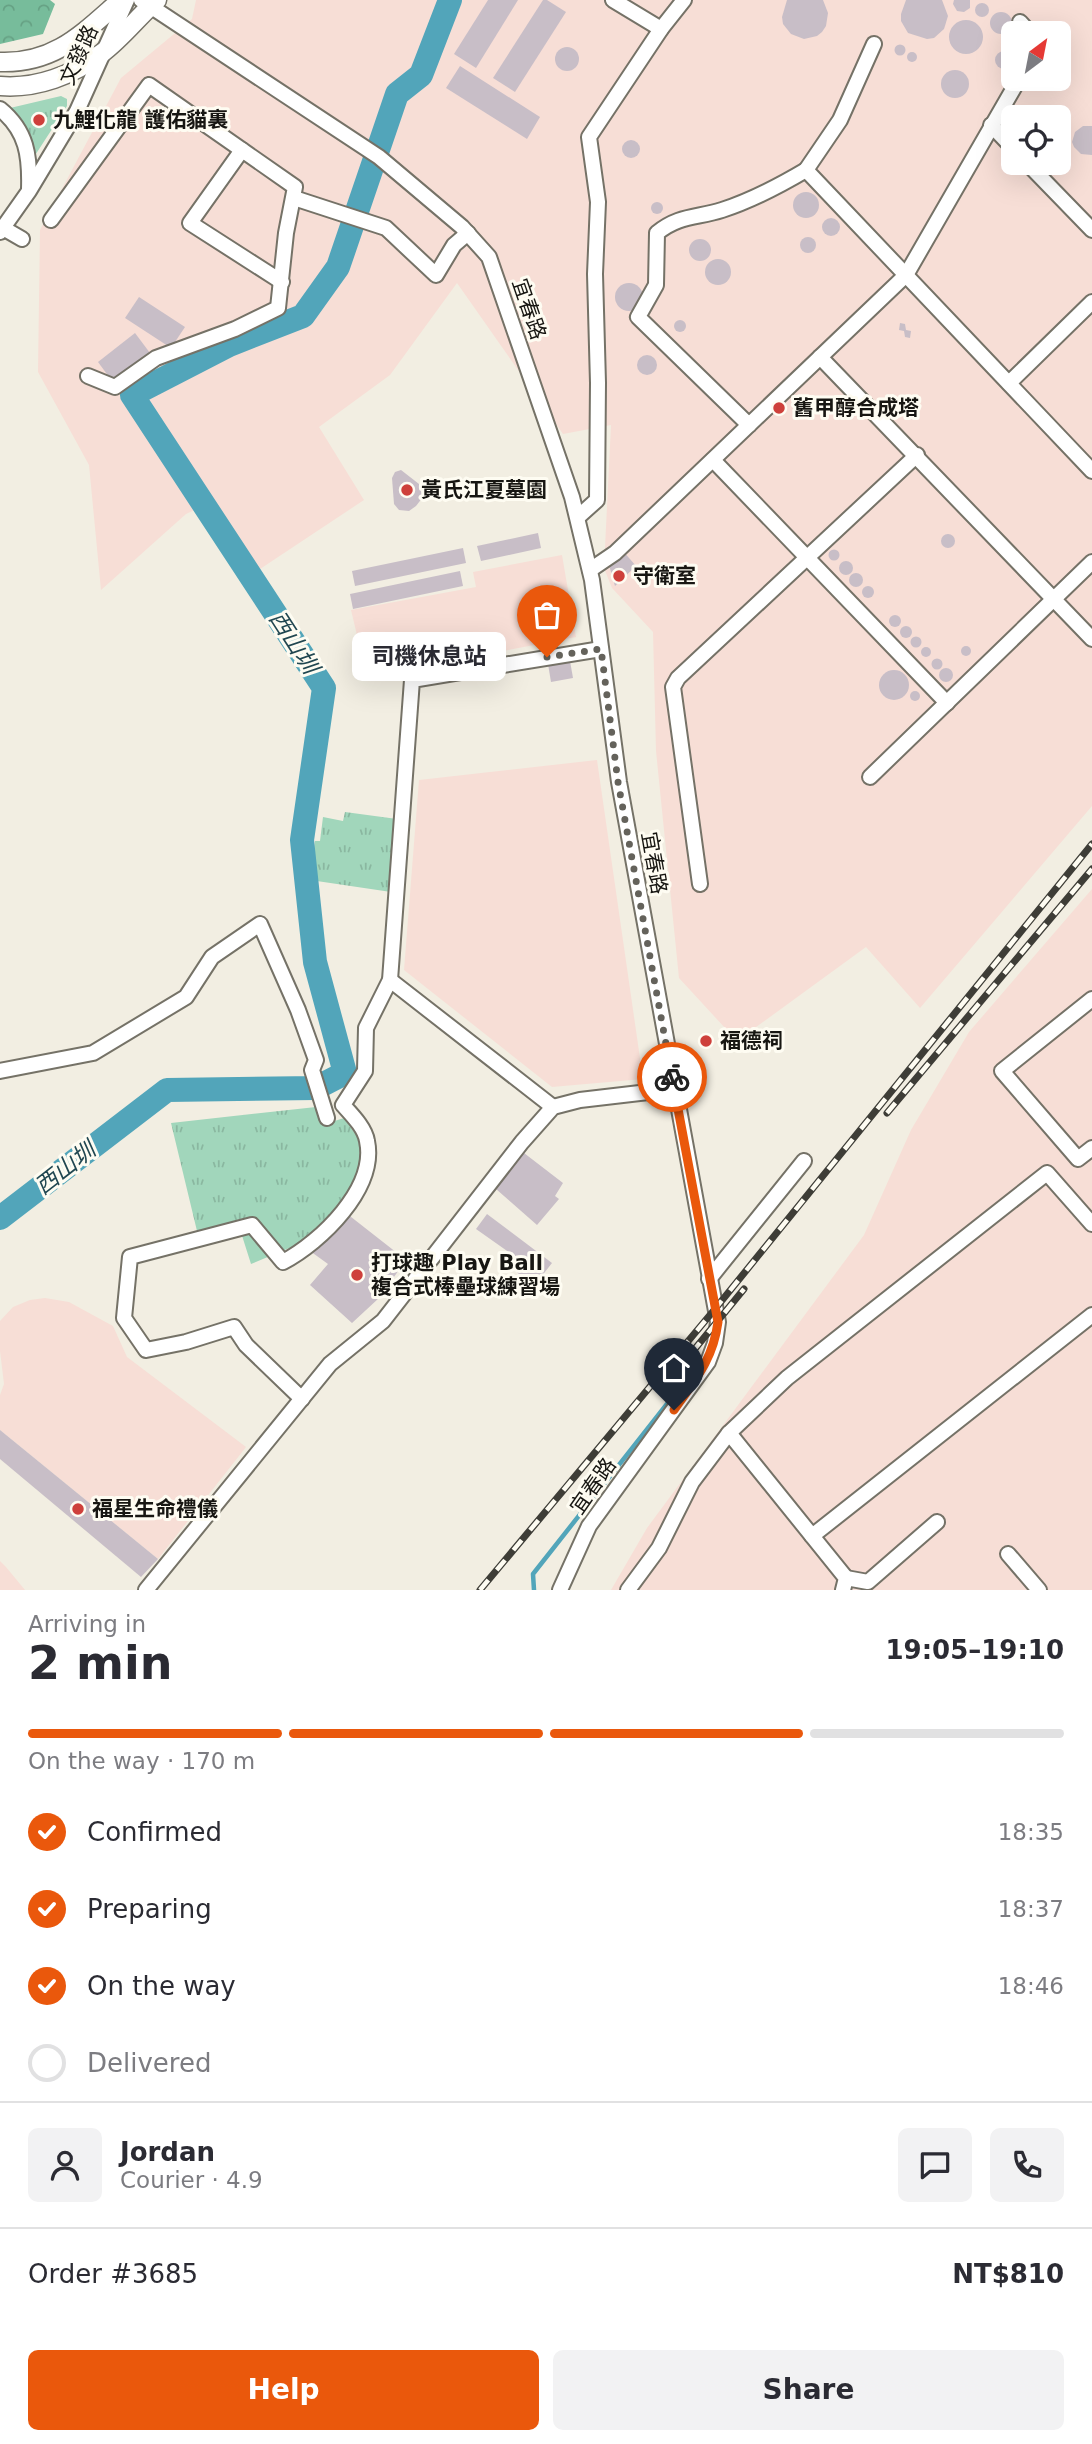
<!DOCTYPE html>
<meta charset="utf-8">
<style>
:root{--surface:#fff;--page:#f2f2f3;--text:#2b2b33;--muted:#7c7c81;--line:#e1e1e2;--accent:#ea580c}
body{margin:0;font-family:"DejaVu Sans","Noto Sans TC",sans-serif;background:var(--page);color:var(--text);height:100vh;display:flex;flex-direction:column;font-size:26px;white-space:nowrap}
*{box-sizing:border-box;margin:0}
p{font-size:23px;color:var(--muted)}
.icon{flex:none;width:38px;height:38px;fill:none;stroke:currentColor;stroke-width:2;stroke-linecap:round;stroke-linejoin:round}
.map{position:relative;height:1590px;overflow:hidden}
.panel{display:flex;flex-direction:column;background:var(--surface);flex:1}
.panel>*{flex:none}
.needle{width:46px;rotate:32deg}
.controls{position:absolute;left:1001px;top:21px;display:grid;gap:14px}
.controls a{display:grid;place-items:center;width:70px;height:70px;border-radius:10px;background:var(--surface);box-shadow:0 7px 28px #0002;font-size:35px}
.pin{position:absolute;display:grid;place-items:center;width:60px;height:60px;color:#fff;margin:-72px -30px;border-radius:50% 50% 50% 0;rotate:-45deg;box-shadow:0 0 7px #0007}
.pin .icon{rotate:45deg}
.courier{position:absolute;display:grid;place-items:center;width:70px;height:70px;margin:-35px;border:5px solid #ea580c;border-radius:50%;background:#fff;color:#222;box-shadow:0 2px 9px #0007}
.bubble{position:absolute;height:49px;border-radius:10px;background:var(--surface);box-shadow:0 7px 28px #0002;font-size:23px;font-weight:700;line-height:49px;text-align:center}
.head em{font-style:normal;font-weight:700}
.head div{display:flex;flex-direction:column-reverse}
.head{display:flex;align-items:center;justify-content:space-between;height:119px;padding:0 28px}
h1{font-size:46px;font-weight:700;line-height:52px}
.bar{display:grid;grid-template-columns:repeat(4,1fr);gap:10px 7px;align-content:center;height:84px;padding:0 28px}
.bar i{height:9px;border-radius:5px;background:var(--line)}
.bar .current{background:var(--accent)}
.bar p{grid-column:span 4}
.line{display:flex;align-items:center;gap:18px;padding:0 28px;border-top:2px solid var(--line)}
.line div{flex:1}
.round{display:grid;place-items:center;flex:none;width:74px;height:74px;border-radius:10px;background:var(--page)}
ol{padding:0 28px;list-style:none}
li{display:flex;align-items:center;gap:21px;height:77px}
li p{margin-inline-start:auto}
li .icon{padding:7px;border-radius:50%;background:var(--accent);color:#fff;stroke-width:4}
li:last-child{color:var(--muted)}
li i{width:38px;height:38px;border:4px solid var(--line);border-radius:50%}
.cta{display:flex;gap:14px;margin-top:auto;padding:14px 28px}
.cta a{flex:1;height:80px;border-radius:10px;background:var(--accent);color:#fff;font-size:28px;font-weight:700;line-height:80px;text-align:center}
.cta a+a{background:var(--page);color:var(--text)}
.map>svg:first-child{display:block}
.industrial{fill:#f7ded6;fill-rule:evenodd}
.grass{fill:url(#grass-tufts)}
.forest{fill:url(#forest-crowns)}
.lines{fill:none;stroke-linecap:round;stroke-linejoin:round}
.stream{stroke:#52a5ba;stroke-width:4.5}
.river{stroke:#52a5ba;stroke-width:24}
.building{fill:#c8bec7}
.minor-casing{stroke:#757267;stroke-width:18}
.major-casing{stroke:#757267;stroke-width:21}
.minor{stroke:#fff;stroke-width:14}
.major{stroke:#fff;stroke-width:18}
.rail-casing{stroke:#3e3d37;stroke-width:7}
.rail{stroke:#fefcf2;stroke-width:4.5;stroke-dasharray:13;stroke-linecap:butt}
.done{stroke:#64625b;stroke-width:7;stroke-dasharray:0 12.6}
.route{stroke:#ea580c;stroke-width:9}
.poi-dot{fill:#ce403b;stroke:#fefcf2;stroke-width:2.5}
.labels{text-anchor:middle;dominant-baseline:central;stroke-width:6;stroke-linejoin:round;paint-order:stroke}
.street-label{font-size:21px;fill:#171612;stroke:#fefcf2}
.poi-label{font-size:21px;font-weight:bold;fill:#171612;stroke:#fefcf2;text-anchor:start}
.water-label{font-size:23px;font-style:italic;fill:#214751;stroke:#fefcf2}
</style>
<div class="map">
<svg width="1092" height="1590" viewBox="0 0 1092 1590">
<defs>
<pattern id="grass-tufts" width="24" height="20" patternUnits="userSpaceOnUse" patternTransform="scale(1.75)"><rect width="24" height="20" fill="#a1d6bb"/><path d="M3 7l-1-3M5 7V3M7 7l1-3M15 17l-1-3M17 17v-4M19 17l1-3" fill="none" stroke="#8ab7a0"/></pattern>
<pattern id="forest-crowns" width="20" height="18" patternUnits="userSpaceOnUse" patternTransform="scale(1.75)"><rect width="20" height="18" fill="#77bc9b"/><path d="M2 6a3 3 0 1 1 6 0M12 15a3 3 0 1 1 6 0" fill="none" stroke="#66a184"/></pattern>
</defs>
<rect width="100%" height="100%" fill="#f2eee2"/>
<!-- industrial -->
<g class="industrial">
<path d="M 196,0 L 1092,0 L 1092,806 L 920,1008 L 866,947 L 737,1041 L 679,978 L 656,751 L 653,632 L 612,588 L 604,568 L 611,425 L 563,434 L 457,283 L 390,375 L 319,427 L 364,500 L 254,573 L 210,503 L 186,514 L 101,590 L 89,465 L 38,372 L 40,230 L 121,78 L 192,19 ZM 1013,33 L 1059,33 L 1059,79 L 1013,79 ZM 1013,117 L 1059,117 L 1059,163 L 1013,163 Z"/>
<path d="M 562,555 L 576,637 L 367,677 L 351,610 L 476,587 L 473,572 Z"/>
<path d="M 597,760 L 643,1079 L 552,1087 L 404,970 L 419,780 Z"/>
<path d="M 1092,889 L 1092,1590 L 611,1590 L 647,1528 L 864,1235 L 911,1130 L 969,1032 Z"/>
<path d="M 45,1298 L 69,1302 L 113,1326 L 127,1357 L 246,1447 L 158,1559 L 0,1430 L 0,1395 L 4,1384 L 0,1351 L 0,1321 L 13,1307 L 30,1300 Z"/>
<path d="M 0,1561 L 6,1567 L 25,1590 L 0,1590 Z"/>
</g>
<!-- grass -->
<g class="grass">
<path d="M 61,96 L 67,99 L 67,106 L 32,160 L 23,129 L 10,108 Z"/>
<path d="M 345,812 L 397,819 L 391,892 L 310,880 L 315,841 L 320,841 L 323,817 L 343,821 Z"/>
<path d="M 316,1107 L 322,1125 L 344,1118 L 364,1146 L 364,1161 L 341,1209 L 306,1241 L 251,1264 L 238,1223 L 197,1231 L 171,1123 Z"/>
</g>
<!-- forest -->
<path class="forest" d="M 0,0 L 50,0 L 55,4 L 43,34 L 0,44 Z"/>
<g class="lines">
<!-- stream -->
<path class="stream" d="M 534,1590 L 533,1574 L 689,1376"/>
<!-- river -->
<path class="river" d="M 0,1218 L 167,1090 L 316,1088 L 345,1073 L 315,962 L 302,840 L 324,688 L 132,395 L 229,345 L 303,316 L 338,267 L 397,94 L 421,75 L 450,0"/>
</g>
<!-- building -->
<g class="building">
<path d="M 488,0 L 518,0 L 476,68 L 454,54 Z"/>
<path d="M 543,0 L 547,0 L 566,12 L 515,92 L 493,78 Z"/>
<path d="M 787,0 L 823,0 L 828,13 L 826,26 L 822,32 L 817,36 L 804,39 L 791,34 L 783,24 L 782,17 Z"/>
<path d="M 906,0 L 942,0 L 948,16 L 944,29 L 934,38 L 927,39 L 908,33 L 901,21 L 901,14 Z"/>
<path d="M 954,0 L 970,0 L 970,8 L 964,12 L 957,11 L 953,4 Z"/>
<circle cx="982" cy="10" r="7"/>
<circle cx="1001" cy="23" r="11"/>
<circle cx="966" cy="37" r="17"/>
<circle cx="900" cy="50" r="5.5"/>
<circle cx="567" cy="59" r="12"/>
<circle cx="1004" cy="60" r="9"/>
<circle cx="912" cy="57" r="5"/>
<path d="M 460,66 L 540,117 L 527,139 L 446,88 Z"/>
<circle cx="955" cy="84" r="14"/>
<path d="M 1083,126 L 1092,126 L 1092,155 L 1081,154 L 1074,147 L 1072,142 L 1075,132 Z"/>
<circle cx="631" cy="149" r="9"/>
<circle cx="806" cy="205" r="13"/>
<circle cx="657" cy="208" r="6"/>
<circle cx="831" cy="227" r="9"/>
<circle cx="808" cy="245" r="8"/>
<circle cx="700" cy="250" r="11"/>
<circle cx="718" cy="272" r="13"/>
<circle cx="629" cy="297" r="14"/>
<path d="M 139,297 L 185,327 L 171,348 L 125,318 Z"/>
<circle cx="680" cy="326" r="6"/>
<path d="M 900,323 L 905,324 L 906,330 L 911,331 L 910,338 L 905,337 L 904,331 L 899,330 Z"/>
<path d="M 135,333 L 150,353 L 112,381 L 98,362 Z"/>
<circle cx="647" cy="365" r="10"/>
<path d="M 401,470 L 419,484 L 423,497 L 416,506 L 409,511 L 399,510 L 394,504 L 392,478 L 395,472 Z"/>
<path d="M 538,533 L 541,548 L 481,561 L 477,546 Z"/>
<circle cx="948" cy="541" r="7"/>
<path d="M 463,548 L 466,563 L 355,586 L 352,571 Z"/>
<circle cx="834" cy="555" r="5.5"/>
<path d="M 623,551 L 636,566 L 615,586 L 609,565 Z"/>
<circle cx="846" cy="568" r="7"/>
<path d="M 460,571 L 463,586 L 353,609 L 350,594 Z"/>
<circle cx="856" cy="580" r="7"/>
<circle cx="868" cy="592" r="6"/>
<circle cx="895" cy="621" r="6"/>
<circle cx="906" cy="632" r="6"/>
<circle cx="916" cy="642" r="5.5"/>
<circle cx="966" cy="651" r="5"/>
<circle cx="926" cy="652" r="5"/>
<circle cx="937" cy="664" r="5.5"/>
<path d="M 570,661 L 573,678 L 551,682 L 548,664 Z"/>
<circle cx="946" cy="675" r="7"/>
<circle cx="894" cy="685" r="15"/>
<circle cx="915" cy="696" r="5"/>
<path d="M 524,1153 L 563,1183 L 555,1196 L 559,1199 L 537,1225 L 496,1189 Z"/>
<path d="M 346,1213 L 406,1260 L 379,1298 L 352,1323 L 310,1285 L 328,1264 L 310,1251 Z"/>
<path d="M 487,1214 L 552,1263 L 534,1286 L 514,1270 L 520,1260 L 476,1229 Z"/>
<path d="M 0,1430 L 158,1559 L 141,1577 L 0,1459 Z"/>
</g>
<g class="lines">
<!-- minor casing -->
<g class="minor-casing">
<g id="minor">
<path d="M 141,0 L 379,157 L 462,227 L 489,257 L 572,497 L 592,580 L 619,782 L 718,1322 L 715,1343 L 708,1362 L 589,1526 L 560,1590"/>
<path d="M 613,0 L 661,29"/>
<path d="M 1020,22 L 1030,33"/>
<path d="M 874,44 L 840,120 L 806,170 L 1092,471"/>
<path d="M 0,109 C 27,131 30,156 29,189"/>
<path d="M 991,125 L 1013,148"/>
<path d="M 242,150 L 190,223 L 282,282"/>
<path d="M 1027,163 L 1092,230"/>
<path d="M 294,198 L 386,228 L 436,275 L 454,245 L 468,233"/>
<path d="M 51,220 L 149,85 L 295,187 L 286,233 L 278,308 L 235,329 L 156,358 L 115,387 L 88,376"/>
<path d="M 3,228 L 22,239"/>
<path d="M 0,232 L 29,191 L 77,111 L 127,0"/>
<path d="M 820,357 L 1092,639"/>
<path d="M 1009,383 L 1092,302"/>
<path d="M 749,425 L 638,317 L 656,285 L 657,233 C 679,215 697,218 722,210 C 753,200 779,186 806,170"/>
<path d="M 713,460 L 947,703"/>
<path d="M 578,517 L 597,500 L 598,383 L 595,274 L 598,202 L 589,137 L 661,29 L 684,0"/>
<path d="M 590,570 L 615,553 L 906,275 L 1019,79"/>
<path d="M 870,777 L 1092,562"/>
<path d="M 700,884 L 673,687 L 678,678 L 917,455"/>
<path d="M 390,980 L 553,1107"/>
<path d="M 1092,999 L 1002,1071 L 1078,1159 L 1092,1148"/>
<path d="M 0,1071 L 93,1053 L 186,997 L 212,957 L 260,924 L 298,1010 L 316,1060 L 312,1070 L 327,1118"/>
<path d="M 709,1279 L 804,1161"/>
<path d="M 302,1399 L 246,1345 L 234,1327 L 186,1342 L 146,1350 L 124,1318 L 130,1257 L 252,1225 L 283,1262 C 321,1242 377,1188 367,1141 C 365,1128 352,1115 343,1105 L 365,1071 L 366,1028 L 390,980 L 412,680 L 601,649"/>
<path d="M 729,1433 L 846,1578 L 843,1590"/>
<path d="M 812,1536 L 1092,1315"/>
<path d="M 1008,1554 L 1039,1590"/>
<path d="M 846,1578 L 868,1582 L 937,1522"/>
<path d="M 146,1590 L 330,1364 L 383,1321 L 522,1142 L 553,1107 L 580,1100 L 674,1089"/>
<path d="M 628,1590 L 659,1548 L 692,1482 L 729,1433 L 787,1378 L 1047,1173 L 1092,1224"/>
</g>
</g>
<!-- major casing -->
<g class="major-casing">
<g id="major">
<path d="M 0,62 C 55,64 83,33 121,0"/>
<path d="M 0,86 C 37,89 73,75 102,53 C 122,38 138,17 157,0"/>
</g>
</g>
<!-- minor -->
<use href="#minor" class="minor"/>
<!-- major -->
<use href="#major" class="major"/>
<!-- rail casing -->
<g class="rail-casing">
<g id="rail">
<path d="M 887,1113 L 1092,869"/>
<path d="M 675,1373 L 744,1289"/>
<path d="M 480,1590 L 715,1309 L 1092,844"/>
</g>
</g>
<!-- rail -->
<use href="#rail" class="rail"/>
</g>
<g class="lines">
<!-- done -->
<path class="done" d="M 547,657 L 601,649 L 618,782 L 672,1077"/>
<!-- route -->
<path class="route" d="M 672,1077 L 718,1322 C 713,1360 695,1380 674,1410"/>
</g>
<!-- markers -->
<g class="poi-dot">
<circle cx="39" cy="120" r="7"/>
<circle cx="779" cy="408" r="7"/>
<circle cx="407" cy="490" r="7"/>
<circle cx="619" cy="576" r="7"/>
<circle cx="706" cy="1041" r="7"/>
<circle cx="357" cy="1275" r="7"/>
<circle cx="78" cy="1509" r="7"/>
</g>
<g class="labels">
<!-- street labels -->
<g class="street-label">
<text transform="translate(79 55) rotate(-66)">文發路</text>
<text transform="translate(529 309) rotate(71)">宜春路</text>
<text transform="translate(654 863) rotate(80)">宜春路</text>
<text transform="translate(593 1486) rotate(-55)">宜春路</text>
</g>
<!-- poi labels -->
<g class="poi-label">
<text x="53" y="120">九鯉化龍 護佑貓裏</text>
<text x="793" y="408">舊甲醇合成塔</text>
<text x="421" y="490">黃氏江夏墓園</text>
<text x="633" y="576">守衛室</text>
<text x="720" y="1041">福德祠</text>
<text x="371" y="1263">打球趣 Play Ball<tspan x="371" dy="24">複合式棒壘球練習場</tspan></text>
<text x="92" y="1509">福星生命禮儀</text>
</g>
<!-- water labels -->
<g class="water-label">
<text transform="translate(294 642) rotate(57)">西山圳</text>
<text transform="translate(65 1168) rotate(-38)">西山圳</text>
</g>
</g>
</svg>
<div class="controls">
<a><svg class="needle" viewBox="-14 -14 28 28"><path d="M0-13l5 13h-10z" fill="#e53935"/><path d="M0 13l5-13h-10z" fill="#7c7c81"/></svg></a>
<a><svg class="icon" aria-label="locate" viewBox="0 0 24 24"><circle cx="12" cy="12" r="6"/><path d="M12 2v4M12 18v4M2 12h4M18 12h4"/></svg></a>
</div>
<div class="pin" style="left:547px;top:657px;background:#ea580c"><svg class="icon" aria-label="bag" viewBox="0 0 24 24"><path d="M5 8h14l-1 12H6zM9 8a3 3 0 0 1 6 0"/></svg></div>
<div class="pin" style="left:674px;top:1410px;background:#1f2937"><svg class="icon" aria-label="home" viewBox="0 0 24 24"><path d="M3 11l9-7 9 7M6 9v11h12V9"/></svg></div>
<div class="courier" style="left:672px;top:1077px"><svg class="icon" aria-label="bike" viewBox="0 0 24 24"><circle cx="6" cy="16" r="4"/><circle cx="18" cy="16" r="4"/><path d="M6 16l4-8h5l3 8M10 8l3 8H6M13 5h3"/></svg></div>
<div class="bubble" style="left:352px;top:632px;width:154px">司機休息站</div>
</div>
<section class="panel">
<div class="head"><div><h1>2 min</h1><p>Arriving in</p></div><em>19:05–19:10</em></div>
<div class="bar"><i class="current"></i><i class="current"></i><i class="current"></i><i></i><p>On the way · 170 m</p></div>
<ol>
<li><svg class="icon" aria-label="check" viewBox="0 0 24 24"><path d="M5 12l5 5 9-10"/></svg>Confirmed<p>18:35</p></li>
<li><svg class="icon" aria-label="check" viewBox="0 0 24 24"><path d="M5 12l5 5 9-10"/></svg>Preparing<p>18:37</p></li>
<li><svg class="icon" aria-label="check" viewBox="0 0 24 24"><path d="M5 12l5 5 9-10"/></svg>On the way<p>18:46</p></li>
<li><i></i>Delivered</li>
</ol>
<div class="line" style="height:126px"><a class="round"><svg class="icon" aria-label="person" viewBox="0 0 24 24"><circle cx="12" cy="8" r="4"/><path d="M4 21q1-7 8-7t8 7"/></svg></a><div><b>Jordan</b><p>Courier · 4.9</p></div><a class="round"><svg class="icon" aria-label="chat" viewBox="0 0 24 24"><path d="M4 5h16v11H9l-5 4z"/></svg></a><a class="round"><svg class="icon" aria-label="phone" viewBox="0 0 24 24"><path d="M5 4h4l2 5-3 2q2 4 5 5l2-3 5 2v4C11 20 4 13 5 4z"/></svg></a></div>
<div class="line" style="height:91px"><div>Order #3685</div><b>NT$810</b></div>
<div class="cta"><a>Help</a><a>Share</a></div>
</section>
